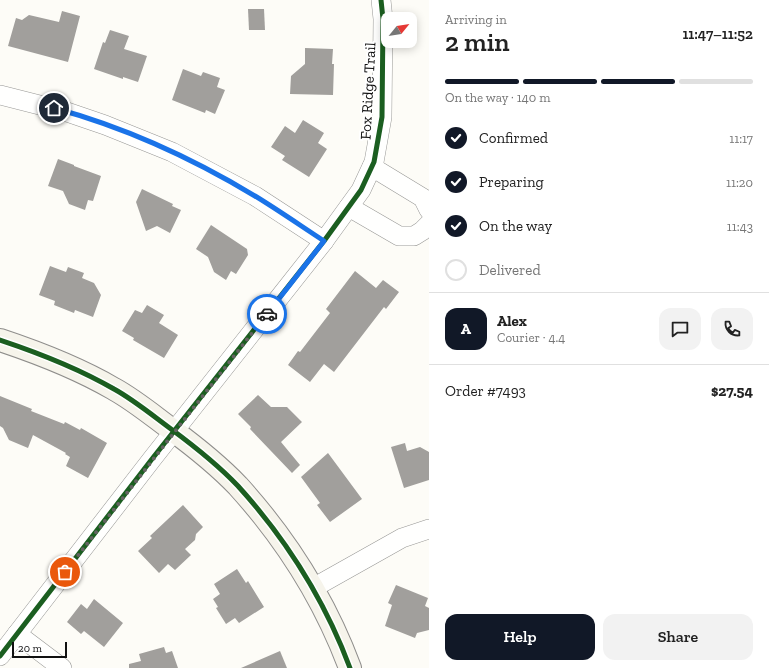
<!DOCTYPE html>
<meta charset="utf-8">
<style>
:root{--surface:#fff;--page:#f2f2f2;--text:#222;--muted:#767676;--line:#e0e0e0;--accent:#111827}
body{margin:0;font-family:"Zilla Slab",serif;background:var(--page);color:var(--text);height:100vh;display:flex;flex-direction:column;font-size:15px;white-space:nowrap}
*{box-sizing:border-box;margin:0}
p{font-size:13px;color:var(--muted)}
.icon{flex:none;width:22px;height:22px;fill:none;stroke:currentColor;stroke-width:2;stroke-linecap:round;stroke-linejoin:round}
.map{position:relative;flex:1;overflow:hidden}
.sheet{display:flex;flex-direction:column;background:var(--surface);width:340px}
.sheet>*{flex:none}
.needle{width:26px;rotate:60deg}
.controls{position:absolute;left:381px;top:12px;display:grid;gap:8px}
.controls a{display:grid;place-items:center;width:36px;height:36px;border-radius:8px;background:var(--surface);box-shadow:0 2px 10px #0003;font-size:20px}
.scale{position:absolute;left:12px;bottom:10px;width:55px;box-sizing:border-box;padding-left:4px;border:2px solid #111;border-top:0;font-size:11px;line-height:14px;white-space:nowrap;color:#111;-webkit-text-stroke:3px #fff;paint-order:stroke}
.pin{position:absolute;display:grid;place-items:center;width:34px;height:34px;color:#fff;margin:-17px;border:2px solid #fff;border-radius:50%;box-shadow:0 1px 4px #0007}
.courier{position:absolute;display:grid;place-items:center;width:40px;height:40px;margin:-20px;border:3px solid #1a73e8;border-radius:50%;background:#fff;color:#222;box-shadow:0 1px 5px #0007}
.headline em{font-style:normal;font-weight:600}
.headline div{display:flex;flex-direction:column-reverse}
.headline{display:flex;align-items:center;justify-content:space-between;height:68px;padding:0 16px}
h1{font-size:26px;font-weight:600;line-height:30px}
.bar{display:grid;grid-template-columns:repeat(4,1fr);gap:6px 4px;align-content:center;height:48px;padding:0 16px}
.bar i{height:5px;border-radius:3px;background:var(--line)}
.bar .selected{background:var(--accent)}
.bar p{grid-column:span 4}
.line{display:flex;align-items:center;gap:10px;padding:0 16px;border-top:1px solid var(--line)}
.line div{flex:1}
.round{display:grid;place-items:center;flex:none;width:42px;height:42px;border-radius:12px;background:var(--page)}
ol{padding:0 16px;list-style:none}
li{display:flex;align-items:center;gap:12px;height:44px}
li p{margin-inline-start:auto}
li .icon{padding:4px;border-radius:50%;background:var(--accent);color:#fff;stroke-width:4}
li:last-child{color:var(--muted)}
li i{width:22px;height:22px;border:2px solid var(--line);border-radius:50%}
.primary-button{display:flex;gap:8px;margin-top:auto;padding:8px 16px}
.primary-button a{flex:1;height:46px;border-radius:12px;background:var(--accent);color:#fff;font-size:16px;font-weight:600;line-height:46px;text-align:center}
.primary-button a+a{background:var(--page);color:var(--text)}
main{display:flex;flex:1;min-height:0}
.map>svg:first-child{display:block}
.building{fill:#a19f9c}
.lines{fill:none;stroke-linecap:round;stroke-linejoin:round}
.street-casing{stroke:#979795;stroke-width:20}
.secondary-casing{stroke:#8e8d8b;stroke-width:24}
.street{stroke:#fffffe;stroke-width:19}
.secondary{stroke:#f6f4eb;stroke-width:22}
.cycleway-casing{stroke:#fff;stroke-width:8}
.cycleway{stroke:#1b5e20;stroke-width:5}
.done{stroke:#646362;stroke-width:4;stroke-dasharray:0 7.2}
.route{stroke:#1a73e8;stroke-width:5}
.labels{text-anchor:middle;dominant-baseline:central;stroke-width:4;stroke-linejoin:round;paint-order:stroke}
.street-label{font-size:15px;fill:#111;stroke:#fff}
</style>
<main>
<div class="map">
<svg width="429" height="668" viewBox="0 0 429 668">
<rect width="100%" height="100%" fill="#fdfcf7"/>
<!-- building -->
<g class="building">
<path d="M 248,9 L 264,9 L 265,30 L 249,30 Z"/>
<path d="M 62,11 L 80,16 L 68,62 L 8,46 L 16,18 L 22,20 L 29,15 L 59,22 Z"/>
<path d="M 110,30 L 129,36 L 124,49 L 147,56 L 138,82 L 123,77 L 123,79 L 94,69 L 103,42 L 105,43 Z"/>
<path d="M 305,48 L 333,49 L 332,64 L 334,64 L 333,95 L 290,94 L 291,76 L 305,64 Z"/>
<path d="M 183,69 L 201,76 L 203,72 L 220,78 L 217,87 L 225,90 L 215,114 L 206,110 L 205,113 L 172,100 Z"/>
<path d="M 303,120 L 324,133 L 318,143 L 327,149 L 309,177 L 282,160 L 285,156 L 271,147 L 285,126 L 295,133 Z"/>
<path d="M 58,159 L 74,165 L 74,166 L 101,176 L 93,201 L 88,200 L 85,210 L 69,204 L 63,191 L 48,186 Z"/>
<path d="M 142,189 L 173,204 L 172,206 L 181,210 L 170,233 L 157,226 L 146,231 L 136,202 Z"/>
<path d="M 211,225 L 247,249 L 248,255 L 236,274 L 231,271 L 226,280 L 214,272 L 208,257 L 196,249 Z"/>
<path d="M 50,266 L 66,272 L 68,267 L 84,273 L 82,278 L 94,283 L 101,295 L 93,317 L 75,310 L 74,313 L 54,305 L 55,301 L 39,295 Z"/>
<path d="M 355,271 L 376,288 L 383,280 L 399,292 L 386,309 L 384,307 L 334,372 L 324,364 L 310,382 L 288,365 L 298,351 L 300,352 L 330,313 L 326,309 Z"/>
<path d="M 147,305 L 164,315 L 159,323 L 178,335 L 164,358 L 133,340 L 134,338 L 122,331 L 135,310 L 142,313 Z"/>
<path d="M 258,395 L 271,407 L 287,407 L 302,422 L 281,442 L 300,465 L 292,473 L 250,429 L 251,427 L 238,414 Z"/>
<path d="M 0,396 L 32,409 L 31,411 L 64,424 L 65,422 L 80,430 L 81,428 L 107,443 L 88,478 L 66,466 L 70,457 L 65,454 L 66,453 L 33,435 L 28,448 L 9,440 L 3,428 L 0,426 Z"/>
<path d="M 405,443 L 407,451 L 420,447 L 429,452 L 429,480 L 404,488 L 391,447 Z"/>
<path d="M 328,453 L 362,499 L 330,522 L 317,505 L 320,503 L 301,477 Z"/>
<path d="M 183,505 L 203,527 L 196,534 L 195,540 L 185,549 L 191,555 L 175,570 L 168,564 L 159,573 L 138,551 L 152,538 L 150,536 Z"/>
<path d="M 237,569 L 246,583 L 248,581 L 264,607 L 239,623 L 235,618 L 226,624 L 216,608 L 218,607 L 213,599 L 220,594 L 214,584 Z"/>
<path d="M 396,585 L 428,598 L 425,606 L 429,608 L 429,630 L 417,633 L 415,638 L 385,626 L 392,605 L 388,603 Z"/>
<path d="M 94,599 L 123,623 L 104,647 L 84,631 L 81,634 L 67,622 L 81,604 L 87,609 Z"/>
<path d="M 164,647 L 166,653 L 172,651 L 178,668 L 129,668 L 129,664 L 141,661 L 139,654 Z"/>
<path d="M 280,651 L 287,668 L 241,668 Z"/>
</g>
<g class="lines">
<!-- street casing -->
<g class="street-casing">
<g id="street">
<path d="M 0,95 L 67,112 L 105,125 L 172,152 L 255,196 L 324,241"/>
<path d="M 372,167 L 423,198 L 429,210"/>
<path d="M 349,207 L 399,236 L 414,236 L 422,231 L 429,224"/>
<path d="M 313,588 L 402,538 L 429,529"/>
<path d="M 17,634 L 62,668"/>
<path d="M 0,656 L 152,459 L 324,241 L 361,190 L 374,162 L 382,117 L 383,19 L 381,0"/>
</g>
</g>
<!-- secondary casing -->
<g class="secondary-casing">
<path id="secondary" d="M 0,340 C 39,353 78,368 114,389 C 134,400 152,415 171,429 C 194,446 218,465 238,486 C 286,539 325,601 350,668"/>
</g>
<!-- street -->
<use href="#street" class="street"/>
<!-- secondary -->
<use href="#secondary" class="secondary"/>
<!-- cycleway casing -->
<g class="cycleway-casing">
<g id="cycleway">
<path d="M 0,340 C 39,353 78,368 114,389 C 134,400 152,415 171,429 C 194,446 218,465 238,486 C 286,539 325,601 350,668"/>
<path d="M 0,656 L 152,459 L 324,241 L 361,190 L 374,162 L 382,117 L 383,19 L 381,0"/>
</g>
</g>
<!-- cycleway -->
<use href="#cycleway" class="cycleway"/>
</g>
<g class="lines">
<!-- done -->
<path class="done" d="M 65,572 L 267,314"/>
<!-- route -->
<path class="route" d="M 54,108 C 124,127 192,158 255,196 C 278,210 301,226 324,241 L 267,314"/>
</g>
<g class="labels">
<!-- street labels -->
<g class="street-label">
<text transform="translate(368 91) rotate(-87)">Fox Ridge Trail</text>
</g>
</g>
</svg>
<div class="controls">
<a><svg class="needle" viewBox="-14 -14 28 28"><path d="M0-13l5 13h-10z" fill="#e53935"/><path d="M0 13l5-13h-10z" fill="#767676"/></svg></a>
</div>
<div class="scale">20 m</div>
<div class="pin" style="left:65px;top:572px;background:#ea580c"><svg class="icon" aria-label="bag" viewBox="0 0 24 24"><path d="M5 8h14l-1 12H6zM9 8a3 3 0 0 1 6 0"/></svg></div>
<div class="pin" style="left:54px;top:108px;background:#1f2937"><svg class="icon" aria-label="home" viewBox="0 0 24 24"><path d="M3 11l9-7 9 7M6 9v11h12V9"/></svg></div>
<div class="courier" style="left:267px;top:314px"><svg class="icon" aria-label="car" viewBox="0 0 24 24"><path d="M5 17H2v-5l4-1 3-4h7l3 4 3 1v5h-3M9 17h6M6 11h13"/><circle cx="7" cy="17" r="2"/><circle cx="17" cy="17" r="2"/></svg></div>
</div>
<section class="sheet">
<div class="headline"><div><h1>2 min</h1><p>Arriving in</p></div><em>11:47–11:52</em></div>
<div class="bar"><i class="selected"></i><i class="selected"></i><i class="selected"></i><i></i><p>On the way · 140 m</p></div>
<ol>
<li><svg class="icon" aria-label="check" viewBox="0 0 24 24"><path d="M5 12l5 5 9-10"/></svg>Confirmed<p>11:17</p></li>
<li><svg class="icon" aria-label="check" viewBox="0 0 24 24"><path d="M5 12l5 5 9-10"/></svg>Preparing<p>11:20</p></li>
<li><svg class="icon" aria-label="check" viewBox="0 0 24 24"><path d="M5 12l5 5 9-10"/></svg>On the way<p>11:43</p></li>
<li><i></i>Delivered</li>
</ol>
<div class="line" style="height:72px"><b class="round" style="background:var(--accent);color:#fff">A</b><div><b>Alex</b><p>Courier · 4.4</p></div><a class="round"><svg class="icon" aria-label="chat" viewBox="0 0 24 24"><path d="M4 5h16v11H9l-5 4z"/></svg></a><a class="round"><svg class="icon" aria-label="phone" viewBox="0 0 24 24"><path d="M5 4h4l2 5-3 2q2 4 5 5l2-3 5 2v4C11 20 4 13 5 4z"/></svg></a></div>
<div class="line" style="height:52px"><div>Order #7493</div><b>$27.54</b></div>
<div class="primary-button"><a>Help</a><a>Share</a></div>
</section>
</main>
